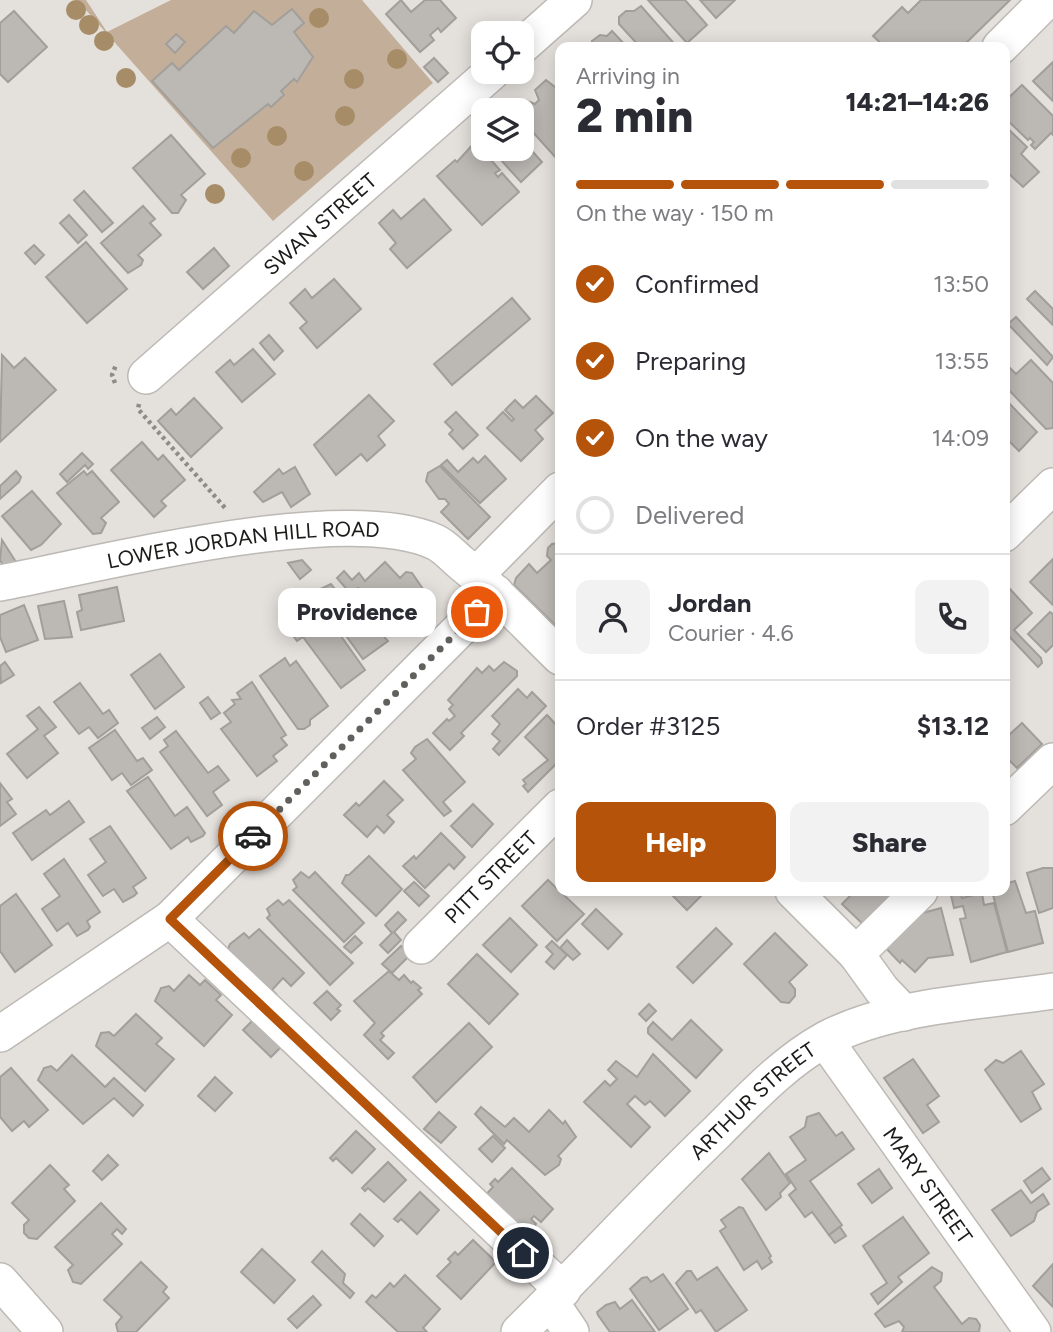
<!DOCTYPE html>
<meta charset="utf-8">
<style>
:root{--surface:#fff;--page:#f2f2f3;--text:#2b2b33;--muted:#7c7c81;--line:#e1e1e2;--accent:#b45309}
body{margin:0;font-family:Figtree,sans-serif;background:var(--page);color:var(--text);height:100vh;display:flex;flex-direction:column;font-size:26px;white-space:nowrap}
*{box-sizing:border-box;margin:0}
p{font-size:23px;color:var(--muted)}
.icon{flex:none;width:38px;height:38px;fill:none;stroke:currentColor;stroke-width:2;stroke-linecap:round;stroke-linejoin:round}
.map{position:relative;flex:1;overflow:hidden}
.panel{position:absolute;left:555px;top:42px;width:455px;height:854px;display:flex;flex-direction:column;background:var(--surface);border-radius:14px;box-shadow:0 4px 18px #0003}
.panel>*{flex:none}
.tools{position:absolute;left:471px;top:21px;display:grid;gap:14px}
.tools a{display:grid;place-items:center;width:63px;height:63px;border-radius:14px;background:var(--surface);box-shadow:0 4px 18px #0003;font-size:35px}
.pin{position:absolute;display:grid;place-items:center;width:60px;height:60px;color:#fff;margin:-30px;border:4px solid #fff;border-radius:50%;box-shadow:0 2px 7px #0007}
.courier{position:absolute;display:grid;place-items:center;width:70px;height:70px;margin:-35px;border:5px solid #b45309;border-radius:50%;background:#fff;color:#222;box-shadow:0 2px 9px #0007}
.bubble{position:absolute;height:49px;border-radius:14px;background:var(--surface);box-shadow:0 4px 18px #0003;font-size:23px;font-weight:800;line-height:49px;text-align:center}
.overview em{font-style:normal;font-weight:800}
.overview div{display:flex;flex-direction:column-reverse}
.overview{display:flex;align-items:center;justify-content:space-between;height:119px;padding:0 21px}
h1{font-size:46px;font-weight:800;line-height:52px}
.bar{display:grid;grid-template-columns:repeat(4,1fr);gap:10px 7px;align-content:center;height:84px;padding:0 21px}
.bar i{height:9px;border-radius:5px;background:var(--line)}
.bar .active{background:var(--accent)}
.bar p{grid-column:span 4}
.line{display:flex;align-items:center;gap:18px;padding:0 21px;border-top:2px solid var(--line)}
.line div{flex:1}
.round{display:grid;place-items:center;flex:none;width:74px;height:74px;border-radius:14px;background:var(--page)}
ol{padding:0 21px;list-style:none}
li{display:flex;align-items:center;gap:21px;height:77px}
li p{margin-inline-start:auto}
li .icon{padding:7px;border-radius:50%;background:var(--accent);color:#fff;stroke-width:4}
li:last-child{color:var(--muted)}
li i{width:38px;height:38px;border:4px solid var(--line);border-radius:50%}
.action{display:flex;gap:14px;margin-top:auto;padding:14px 21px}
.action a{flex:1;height:80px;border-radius:14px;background:var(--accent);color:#fff;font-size:28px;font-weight:800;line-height:80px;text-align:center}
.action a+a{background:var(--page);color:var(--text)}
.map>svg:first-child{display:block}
.green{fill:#c3af99}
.building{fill:#bcb8b4;stroke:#a29f9b;stroke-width:2}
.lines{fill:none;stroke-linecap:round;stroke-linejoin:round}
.minor-casing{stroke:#bdb9b5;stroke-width:38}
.path{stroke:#8e8c89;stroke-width:4.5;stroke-dasharray:3.5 3.5;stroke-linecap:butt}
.minor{stroke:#fff;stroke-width:35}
.tree{fill:#a68c67}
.done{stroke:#62605d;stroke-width:7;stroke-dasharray:0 12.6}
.route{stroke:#b45309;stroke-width:9}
.labels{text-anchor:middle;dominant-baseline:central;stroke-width:5;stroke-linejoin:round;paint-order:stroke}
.street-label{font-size:21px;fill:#1c1b19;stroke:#e4e0dc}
</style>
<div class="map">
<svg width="1053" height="1332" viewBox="0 0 1053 1332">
<rect width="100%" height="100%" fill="#e4e0dc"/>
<!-- green -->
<path class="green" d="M 77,0 L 86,0 L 107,32 L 171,0 L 362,0 L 433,83 L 273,221 Z"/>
<!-- building -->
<g class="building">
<path d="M 401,0 L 411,12 L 425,0 L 440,0 L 456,18 L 441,32 L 438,28 L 430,35 L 434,40 L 420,52 L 386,14 Z"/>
<path d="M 648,0 L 685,0 L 707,25 L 687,43 Z"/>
<path d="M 700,0 L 735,0 L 716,18 Z"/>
<path d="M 921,0 L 1010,0 L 962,47 L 937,45 L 934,47 L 885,47 L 873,36 L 902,7 L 908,13 Z"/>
<path d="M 641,6 L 677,47 L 640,47 L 619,24 L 619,17 L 626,11 L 634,11 Z"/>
<path d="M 292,9 L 304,23 L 294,32 L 313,57 L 297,82 L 294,79 L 281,91 L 284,95 L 271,107 L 268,104 L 213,148 L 152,81 L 172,63 L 179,70 L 226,26 L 234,33 L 254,11 L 272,25 Z"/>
<path d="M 14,11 L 47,47 L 8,82 L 0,74 L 0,23 Z"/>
<path d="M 612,31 L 627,47 L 592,47 L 592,41 L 600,35 L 607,36 Z"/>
<path d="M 176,34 L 185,42 L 175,53 L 166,44 Z"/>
<path d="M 434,58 L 448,73 L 438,82 L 424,67 Z"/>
<path d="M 1053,62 L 1053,101 L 1033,81 Z"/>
<path d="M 546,80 L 555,87 L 560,82 L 560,155 L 556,158 L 522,120 L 522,110 L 517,107 L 525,100 L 535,104 L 539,100 L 535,90 Z"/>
<path d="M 1022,85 L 1053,116 L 1053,135 L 1051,133 L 1035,149 L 1031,145 L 1034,142 L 1030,138 L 1028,140 L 1004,117 L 1004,102 Z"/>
<path d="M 1004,125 L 1027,147 L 1021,154 L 1039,172 L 1023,187 L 1004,169 Z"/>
<path d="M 171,135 L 205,174 L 181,195 L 186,200 L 178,213 L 172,213 L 133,168 Z"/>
<path d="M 522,140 L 542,162 L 521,182 L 491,149 L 522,149 Z"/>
<path d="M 475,142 L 500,170 L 495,173 L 498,177 L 502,173 L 519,192 L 482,225 L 437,176 L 455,160 L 457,162 Z"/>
<path d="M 84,191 L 113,223 L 102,232 L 74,200 Z"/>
<path d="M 424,199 L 451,230 L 407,268 L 390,249 L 396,243 L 379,223 L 393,210 L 401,219 Z"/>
<path d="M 143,206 L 155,219 L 150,223 L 161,235 L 138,255 L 143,260 L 141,265 L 128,273 L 101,243 Z"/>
<path d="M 69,215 L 87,235 L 78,243 L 60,223 Z"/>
<path d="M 86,242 L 127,289 L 87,323 L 46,277 Z"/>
<path d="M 34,245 L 44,255 L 35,264 L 25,253 Z"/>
<path d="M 214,248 L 229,266 L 203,289 L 187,272 Z"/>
<path d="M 334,279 L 361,309 L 317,348 L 300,328 L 307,322 L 290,303 L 305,289 L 312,298 Z"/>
<path d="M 1035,291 L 1053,309 L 1053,325 L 1027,299 Z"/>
<path d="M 512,298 L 530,319 L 452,385 L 434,364 Z"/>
<path d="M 1016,317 L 1053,357 L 1047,365 L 1008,324 Z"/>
<path d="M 269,335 L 283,351 L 274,360 L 260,343 Z"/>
<path d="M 253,349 L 275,374 L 242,402 L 216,372 L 230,360 L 234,365 Z"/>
<path d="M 2,355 L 14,368 L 25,358 L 56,390 L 0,442 Z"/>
<path d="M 1031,360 L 1053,383 L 1053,428 L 1046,429 L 1004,385 L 1004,362 L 1016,374 Z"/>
<path d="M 369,395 L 394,421 L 378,436 L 385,445 L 367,461 L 361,454 L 336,475 L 314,445 Z"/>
<path d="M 536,396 L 553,413 L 535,430 L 543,439 L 521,461 L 487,428 L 503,412 L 512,421 L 514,419 L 505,410 L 515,400 L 523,408 Z"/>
<path d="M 194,398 L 222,428 L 191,457 L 158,421 L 171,409 L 176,415 Z"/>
<path d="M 1005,399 L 1037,432 L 1019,451 L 1004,436 Z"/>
<path d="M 456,412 L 478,435 L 463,449 L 449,434 L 453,430 L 445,422 Z"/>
<path d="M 142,442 L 158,460 L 163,455 L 185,480 L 161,501 L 166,506 L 154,517 L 111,470 Z"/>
<path d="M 82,453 L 93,464 L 88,469 L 85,465 L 67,482 L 60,474 Z"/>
<path d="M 485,456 L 506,479 L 480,503 L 441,465 L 447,460 L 458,472 L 473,458 L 478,463 Z"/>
<path d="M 440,466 L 490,517 L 468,539 L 441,512 L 449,504 L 445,499 L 439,499 L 426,481 L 428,473 Z"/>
<path d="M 295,467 L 310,494 L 291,507 L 282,492 L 263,502 L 254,492 L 279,469 L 283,474 Z"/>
<path d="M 16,471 L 21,477 L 19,482 L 0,499 L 0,486 Z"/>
<path d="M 84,471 L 87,475 L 92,471 L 119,502 L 101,518 L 106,523 L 101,533 L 93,534 L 57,493 Z"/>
<path d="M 32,491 L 61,524 L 41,545 L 31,550 L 2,516 Z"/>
<path d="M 2,540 L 16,562 L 3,565 L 0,560 Z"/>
<path d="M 560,543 L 560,630 L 514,585 L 516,578 L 529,564 L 537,573 L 551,560 L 547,556 L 548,548 L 552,544 Z"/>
<path d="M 1053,559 L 1053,605 L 1030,582 Z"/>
<path d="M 302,560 L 311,570 L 300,579 L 288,563 Z"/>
<path d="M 385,562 L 400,578 L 406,572 L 412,573 L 427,595 L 421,601 L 426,606 L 397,632 L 358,588 L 351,594 L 337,578 L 344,571 L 352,580 L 359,573 L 365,581 Z"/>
<path d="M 331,584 L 366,629 L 373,624 L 388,641 L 363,659 L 314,592 Z"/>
<path d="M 117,587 L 124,621 L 81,630 L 77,612 L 82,610 L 79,595 Z"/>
<path d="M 1010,589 L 1032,613 L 1014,630 L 1041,658 L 1042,663 L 1038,667 L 1004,631 L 1004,594 Z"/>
<path d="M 301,590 L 326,615 L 365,670 L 341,688 L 303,637 L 297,641 L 279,618 L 290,609 L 285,603 Z"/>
<path d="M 64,601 L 72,637 L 45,639 L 38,606 Z"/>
<path d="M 24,605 L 38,640 L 6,652 L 0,637 L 0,615 Z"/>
<path d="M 1050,612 L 1053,614 L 1053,645 L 1046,652 L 1028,634 Z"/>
<path d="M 160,654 L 184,687 L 155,709 L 131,675 Z"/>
<path d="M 285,658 L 290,666 L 296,661 L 328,706 L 310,720 L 310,725 L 304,729 L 298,729 L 260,676 Z"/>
<path d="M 5,662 L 14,675 L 1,683 L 0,666 Z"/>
<path d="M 504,662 L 517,671 L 517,676 L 461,733 L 464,736 L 450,750 L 433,733 L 447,719 L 449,721 L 455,716 L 449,709 L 453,705 L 448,700 L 477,668 L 482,673 L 489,666 L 494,671 Z"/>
<path d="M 252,682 L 286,735 L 281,738 L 287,745 L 273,756 L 277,761 L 257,776 L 221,729 L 231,722 L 224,713 L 235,704 L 232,700 L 241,699 L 237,693 Z"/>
<path d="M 80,683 L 103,714 L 109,710 L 118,723 L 98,738 L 89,727 L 79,734 L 54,702 Z"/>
<path d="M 518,689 L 527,698 L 532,692 L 546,706 L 499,755 L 493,749 L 500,741 L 492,734 L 500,724 L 492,716 Z"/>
<path d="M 208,697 L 220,713 L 211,719 L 200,703 Z"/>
<path d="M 39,707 L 56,727 L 44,736 L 58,753 L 27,778 L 7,754 L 38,729 L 27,716 Z"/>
<path d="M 547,715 L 560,729 L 560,760 L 528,792 L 523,786 L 526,784 L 523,780 L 548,760 L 525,737 Z"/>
<path d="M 157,717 L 165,727 L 150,739 L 142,728 Z"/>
<path d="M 1022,723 L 1042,744 L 1017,768 L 1004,755 L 1004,733 L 1008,736 Z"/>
<path d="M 115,730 L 137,761 L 143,758 L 152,770 L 131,785 L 122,773 L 112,780 L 89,748 Z"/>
<path d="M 176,731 L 208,773 L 218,766 L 229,780 L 213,792 L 222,805 L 207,816 L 160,752 L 168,746 L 164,740 Z"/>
<path d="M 427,739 L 465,782 L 443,802 L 451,811 L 444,816 L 403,770 L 416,759 L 411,753 L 415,747 Z"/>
<path d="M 148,777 L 175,816 L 187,807 L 205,833 L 203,836 L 191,842 L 188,837 L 171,849 L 127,791 Z"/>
<path d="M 384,781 L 403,800 L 387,815 L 394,822 L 384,833 L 377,826 L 367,837 L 344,815 L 356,803 L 359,806 Z"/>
<path d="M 0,783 L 12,799 L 7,802 L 16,814 L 0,826 Z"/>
<path d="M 69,801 L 84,822 L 32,860 L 13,833 L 46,810 L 50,815 Z"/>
<path d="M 473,804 L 493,824 L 472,847 L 451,826 Z"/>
<path d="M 110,826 L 146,878 L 133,887 L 137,893 L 134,896 L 123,902 L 114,889 L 103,896 L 88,875 L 106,862 L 90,839 Z"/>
<path d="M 441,833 L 465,857 L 454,869 L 449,864 L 425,888 L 403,866 L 414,856 L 416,859 Z"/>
<path d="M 369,856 L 402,889 L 376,916 L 342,883 L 346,875 L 349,875 Z"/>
<path d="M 64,859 L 100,912 L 87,921 L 90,927 L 88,930 L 77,936 L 68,923 L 57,931 L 42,909 L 60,896 L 44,874 Z"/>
<path d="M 1043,868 L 1053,868 L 1053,908 L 1039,913 L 1027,873 Z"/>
<path d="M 301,872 L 309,878 L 315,872 L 364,923 L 344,942 L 293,890 L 297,887 L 293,880 Z"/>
<path d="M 548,880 L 584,914 L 557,941 L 522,906 Z"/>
<path d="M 1015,881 L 1026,913 L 1035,911 L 1043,943 L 1008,952 L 992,891 L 1004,891 L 1004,884 Z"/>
<path d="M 414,882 L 429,896 L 419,906 L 404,891 Z"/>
<path d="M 668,891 L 706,891 L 687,910 Z"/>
<path d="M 855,891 L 887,891 L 897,900 L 868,929 L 842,904 Z"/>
<path d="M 950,891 L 960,891 L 962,898 L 982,893 L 984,905 L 994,903 L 1007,952 L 971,962 L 960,919 L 966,918 L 963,906 L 954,908 Z"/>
<path d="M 16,894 L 52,945 L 15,972 L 0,951 L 0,906 Z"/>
<path d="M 278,900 L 283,905 L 289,900 L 353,963 L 330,985 L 267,918 L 270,915 L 267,909 Z"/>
<path d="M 941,908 L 953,955 L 928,958 L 915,972 L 902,960 L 900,963 L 881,943 L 908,917 Z"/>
<path d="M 596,909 L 622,934 L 608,949 L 582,924 Z"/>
<path d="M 398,912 L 406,920 L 394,932 L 401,940 L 388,953 L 380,945 L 392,933 L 385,925 Z"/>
<path d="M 510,918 L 537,945 L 511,972 L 483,945 Z"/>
<path d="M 716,928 L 732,944 L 693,983 L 677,967 Z"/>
<path d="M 259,929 L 304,973 L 291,986 L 283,978 L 272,990 L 276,994 L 272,997 L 229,960 L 234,955 L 228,949 L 230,944 L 244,933 L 249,938 Z"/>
<path d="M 775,933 L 807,965 L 789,982 L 795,989 L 795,996 L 789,1003 L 781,1002 L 744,964 Z"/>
<path d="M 355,936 L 362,943 L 351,953 L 344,947 Z"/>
<path d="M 567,940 L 580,954 L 573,960 L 560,948 Z"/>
<path d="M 552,941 L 567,955 L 554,969 L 546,962 L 553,954 L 546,947 Z"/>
<path d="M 401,946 L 410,955 L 392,973 L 382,964 Z"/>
<path d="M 477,954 L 518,994 L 489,1024 L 448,984 Z"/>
<path d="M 389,971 L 399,980 L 404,975 L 411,983 L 413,981 L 421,988 L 418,990 L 422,994 L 381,1033 L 384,1036 L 380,1040 L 394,1053 L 388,1059 L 364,1035 L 375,1023 L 354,1001 Z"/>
<path d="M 189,975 L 200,985 L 205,980 L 221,995 L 216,1000 L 232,1015 L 204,1046 L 155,1001 L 161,988 L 169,986 L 174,991 Z"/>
<path d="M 327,991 L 341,1005 L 337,1009 L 340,1011 L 331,1020 L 314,1003 Z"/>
<path d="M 649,1004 L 656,1011 L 646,1021 L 639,1014 Z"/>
<path d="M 136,1014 L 162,1038 L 156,1044 L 174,1059 L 145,1091 L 96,1046 L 101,1033 L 109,1032 L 114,1036 Z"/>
<path d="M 259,1014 L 287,1041 L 271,1057 L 243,1030 Z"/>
<path d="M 691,1020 L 722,1050 L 696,1078 L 648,1033 L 648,1028 L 653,1022 L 672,1040 Z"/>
<path d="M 469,1023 L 492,1047 L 436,1102 L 413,1077 Z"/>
<path d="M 1021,1051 L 1044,1084 L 1032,1092 L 1041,1109 L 1021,1122 L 985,1070 L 996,1060 L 1003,1063 Z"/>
<path d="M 653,1054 L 690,1091 L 665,1116 L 650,1101 L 645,1105 L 635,1096 L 627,1104 L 650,1127 L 631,1147 L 584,1102 L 605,1081 L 610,1086 L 617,1079 L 608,1070 L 616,1061 L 637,1077 Z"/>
<path d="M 72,1055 L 105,1087 L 114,1078 L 143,1105 L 133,1116 L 114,1098 L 83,1124 L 38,1080 L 44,1068 L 51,1066 L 57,1071 Z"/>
<path d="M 913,1059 L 939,1096 L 927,1105 L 939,1122 L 923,1133 L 884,1078 Z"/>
<path d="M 11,1068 L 48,1110 L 29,1127 L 24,1121 L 12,1131 L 0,1117 L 0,1077 Z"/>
<path d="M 215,1077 L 232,1093 L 215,1111 L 198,1096 Z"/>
<path d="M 481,1107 L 505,1127 L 514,1118 L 529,1132 L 549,1110 L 563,1124 L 565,1121 L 576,1137 L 558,1156 L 561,1159 L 559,1165 L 545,1175 L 507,1140 L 504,1144 L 490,1130 L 475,1114 Z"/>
<path d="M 439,1112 L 456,1127 L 441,1143 L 424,1129 Z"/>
<path d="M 819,1113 L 836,1136 L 842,1132 L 854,1149 L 810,1181 L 842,1225 L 829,1235 L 812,1212 L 805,1217 L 789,1195 L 796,1189 L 786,1174 L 806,1160 L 790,1137 L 805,1127 L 807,1117 Z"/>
<path d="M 356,1131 L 375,1149 L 352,1173 L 336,1158 L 333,1161 L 330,1158 Z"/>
<path d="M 493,1136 L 505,1148 L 492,1162 L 479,1149 Z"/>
<path d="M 769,1153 L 790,1183 L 780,1193 L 781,1197 L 766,1210 L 742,1179 Z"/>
<path d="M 108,1155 L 118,1165 L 102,1180 L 93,1171 Z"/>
<path d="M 388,1162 L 406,1180 L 384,1202 L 368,1188 L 365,1191 L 362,1188 Z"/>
<path d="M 50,1165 L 69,1185 L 64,1189 L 75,1201 L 37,1239 L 29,1238 L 24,1233 L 24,1225 L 29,1220 L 12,1203 Z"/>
<path d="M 512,1168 L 553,1209 L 541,1222 L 534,1216 L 531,1219 L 536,1224 L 529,1235 L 483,1198 L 493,1187 L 490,1184 L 495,1179 L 498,1182 Z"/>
<path d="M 1042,1168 L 1050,1179 L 1032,1193 L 1024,1181 Z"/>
<path d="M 879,1169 L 892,1188 L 872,1203 L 858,1184 Z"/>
<path d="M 1021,1190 L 1031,1203 L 1043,1194 L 1049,1204 L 1037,1212 L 1034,1221 L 1011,1236 L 992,1210 Z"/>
<path d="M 420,1192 L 439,1210 L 417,1234 L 401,1219 L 398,1222 L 394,1219 Z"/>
<path d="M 101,1203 L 126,1229 L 122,1234 L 117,1229 L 112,1234 L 122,1244 L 81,1284 L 73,1282 L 68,1270 L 73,1265 L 55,1247 Z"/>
<path d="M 739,1207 L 743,1208 L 771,1256 L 769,1258 L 772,1262 L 762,1269 L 757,1261 L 744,1270 L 720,1231 L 726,1227 L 721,1220 Z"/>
<path d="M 360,1214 L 383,1236 L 374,1246 L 351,1224 Z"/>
<path d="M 903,1217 L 929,1253 L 898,1277 L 902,1282 L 878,1304 L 871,1294 L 887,1283 L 863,1246 Z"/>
<path d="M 840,1227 L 846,1236 L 835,1243 L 829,1235 Z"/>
<path d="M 473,1240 L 496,1262 L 461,1299 L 437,1276 L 451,1262 L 448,1259 L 455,1252 L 458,1255 Z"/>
<path d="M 262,1249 L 295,1280 L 274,1303 L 241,1272 Z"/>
<path d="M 322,1251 L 345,1274 L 343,1283 L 354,1293 L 350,1298 L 312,1262 Z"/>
<path d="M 141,1262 L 167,1287 L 163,1292 L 169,1298 L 136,1332 L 118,1332 L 116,1324 L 122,1317 L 104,1300 Z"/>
<path d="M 1053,1264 L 1053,1307 L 1033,1286 Z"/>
<path d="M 717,1267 L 747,1310 L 716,1332 L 701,1310 L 696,1313 L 676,1283 L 687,1271 L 691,1271 L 697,1280 Z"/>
<path d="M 932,1267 L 942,1273 L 941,1281 L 934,1287 L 962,1324 L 969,1318 L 976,1319 L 980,1325 L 979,1332 L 902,1332 L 904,1327 L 899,1321 L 885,1327 L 875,1314 Z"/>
<path d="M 663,1274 L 688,1309 L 659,1330 L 630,1289 L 642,1278 L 647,1277 L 651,1282 Z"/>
<path d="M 405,1275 L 440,1309 L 423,1328 L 427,1332 L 398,1332 L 366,1302 L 372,1295 L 376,1298 L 390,1283 L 394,1287 Z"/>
<path d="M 313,1296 L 321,1305 L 297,1328 L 288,1319 Z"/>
<path d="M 632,1300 L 655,1332 L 610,1332 L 598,1315 L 597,1312 L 606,1305 L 615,1302 L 620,1309 Z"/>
</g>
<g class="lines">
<!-- minor casing -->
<g class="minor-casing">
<g id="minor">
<path d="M 522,46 L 574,0"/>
<path d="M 1000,47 L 1047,0"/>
<path id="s1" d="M 146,376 L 492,72"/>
<path d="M 1004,534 L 1053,486"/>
<path d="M 476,575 L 560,490"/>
<path id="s2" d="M 0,583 C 102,564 344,501 435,542 C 444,546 452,555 460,562 C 496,591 527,625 560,657"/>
<path d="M 1004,808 L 1053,761"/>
<path d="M 793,891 L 856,954 L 882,990 L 904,1013"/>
<path d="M 170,919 L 563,1290"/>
<path id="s3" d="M 421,946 L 560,807"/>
<path d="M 856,954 L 920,891"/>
<path d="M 0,1034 L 170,919 L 496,593"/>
<path id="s4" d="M 825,1040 L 1033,1332"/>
<path d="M 0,1281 L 45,1332"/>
<path d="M 550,1301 L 571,1332"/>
<path id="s5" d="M 519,1332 C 586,1266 649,1197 717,1132 C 750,1099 784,1062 826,1039 C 890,1005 981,1002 1053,991"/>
</g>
</g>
<!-- path -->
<g class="path">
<path d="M 115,383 L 112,375 L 116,365"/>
<path d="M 139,404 L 138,409 L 226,509"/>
</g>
<!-- minor -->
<use href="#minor" class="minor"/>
</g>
<!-- trees -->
<g class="tree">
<circle cx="76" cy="10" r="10"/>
<circle cx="319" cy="18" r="10"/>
<circle cx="89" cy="25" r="10"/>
<circle cx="104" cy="41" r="10"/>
<circle cx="397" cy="59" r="10"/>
<circle cx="126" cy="78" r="10"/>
<circle cx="354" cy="79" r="10"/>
<circle cx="345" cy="116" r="10"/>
<circle cx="277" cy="136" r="10"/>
<circle cx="241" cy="158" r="10"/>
<circle cx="304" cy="171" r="10"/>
<circle cx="215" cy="194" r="10"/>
</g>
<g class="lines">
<!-- done -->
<path class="done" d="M 253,836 L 477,612"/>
<!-- route -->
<path class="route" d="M 253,836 L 170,919 L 523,1253"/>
</g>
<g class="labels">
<!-- street labels -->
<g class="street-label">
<text stroke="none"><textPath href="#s1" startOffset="231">SWAN STREET</textPath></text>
<text stroke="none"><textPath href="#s2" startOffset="247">LOWER JORDAN HILL ROAD</textPath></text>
<text stroke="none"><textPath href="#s3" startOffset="98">PITT STREET</textPath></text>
<text stroke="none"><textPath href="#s5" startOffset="329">ARTHUR STREET</textPath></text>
<text stroke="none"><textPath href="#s4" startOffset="178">MARY STREET</textPath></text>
</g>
</g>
</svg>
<div class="tools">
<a><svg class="icon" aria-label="locate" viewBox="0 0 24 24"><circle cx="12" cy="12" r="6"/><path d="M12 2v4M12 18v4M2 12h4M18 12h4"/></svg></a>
<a><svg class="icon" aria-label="layers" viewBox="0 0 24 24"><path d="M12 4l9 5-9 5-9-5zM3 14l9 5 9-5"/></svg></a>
</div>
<div class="pin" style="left:477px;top:612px;background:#ea580c"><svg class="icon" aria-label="bag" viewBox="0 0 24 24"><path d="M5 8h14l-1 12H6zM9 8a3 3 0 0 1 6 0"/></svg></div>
<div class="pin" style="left:523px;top:1253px;background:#1f2937"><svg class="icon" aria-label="home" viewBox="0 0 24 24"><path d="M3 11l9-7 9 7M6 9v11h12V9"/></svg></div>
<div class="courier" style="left:253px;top:836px"><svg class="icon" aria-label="car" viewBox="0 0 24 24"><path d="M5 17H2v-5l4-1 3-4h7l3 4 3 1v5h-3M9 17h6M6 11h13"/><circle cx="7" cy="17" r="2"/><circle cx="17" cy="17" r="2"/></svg></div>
<div class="bubble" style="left:278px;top:588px;width:158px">Providence</div>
<section class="panel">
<div class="overview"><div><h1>2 min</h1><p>Arriving in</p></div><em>14:21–14:26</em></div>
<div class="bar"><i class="active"></i><i class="active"></i><i class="active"></i><i></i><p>On the way · 150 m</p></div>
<ol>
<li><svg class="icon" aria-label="check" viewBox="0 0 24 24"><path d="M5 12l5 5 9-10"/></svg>Confirmed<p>13:50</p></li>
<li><svg class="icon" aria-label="check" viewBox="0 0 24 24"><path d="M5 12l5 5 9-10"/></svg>Preparing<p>13:55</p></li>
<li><svg class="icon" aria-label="check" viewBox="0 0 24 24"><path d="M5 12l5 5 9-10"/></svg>On the way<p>14:09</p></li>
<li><i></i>Delivered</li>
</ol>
<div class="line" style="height:126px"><a class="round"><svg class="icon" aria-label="person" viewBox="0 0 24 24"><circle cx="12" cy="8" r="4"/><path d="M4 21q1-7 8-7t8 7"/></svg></a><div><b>Jordan</b><p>Courier · 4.6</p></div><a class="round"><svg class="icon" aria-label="phone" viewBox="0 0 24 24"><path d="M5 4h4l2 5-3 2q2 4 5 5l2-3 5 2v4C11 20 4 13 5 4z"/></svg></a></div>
<div class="line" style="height:91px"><div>Order #3125</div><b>$13.12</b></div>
<div class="action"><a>Help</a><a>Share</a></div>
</section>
</div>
